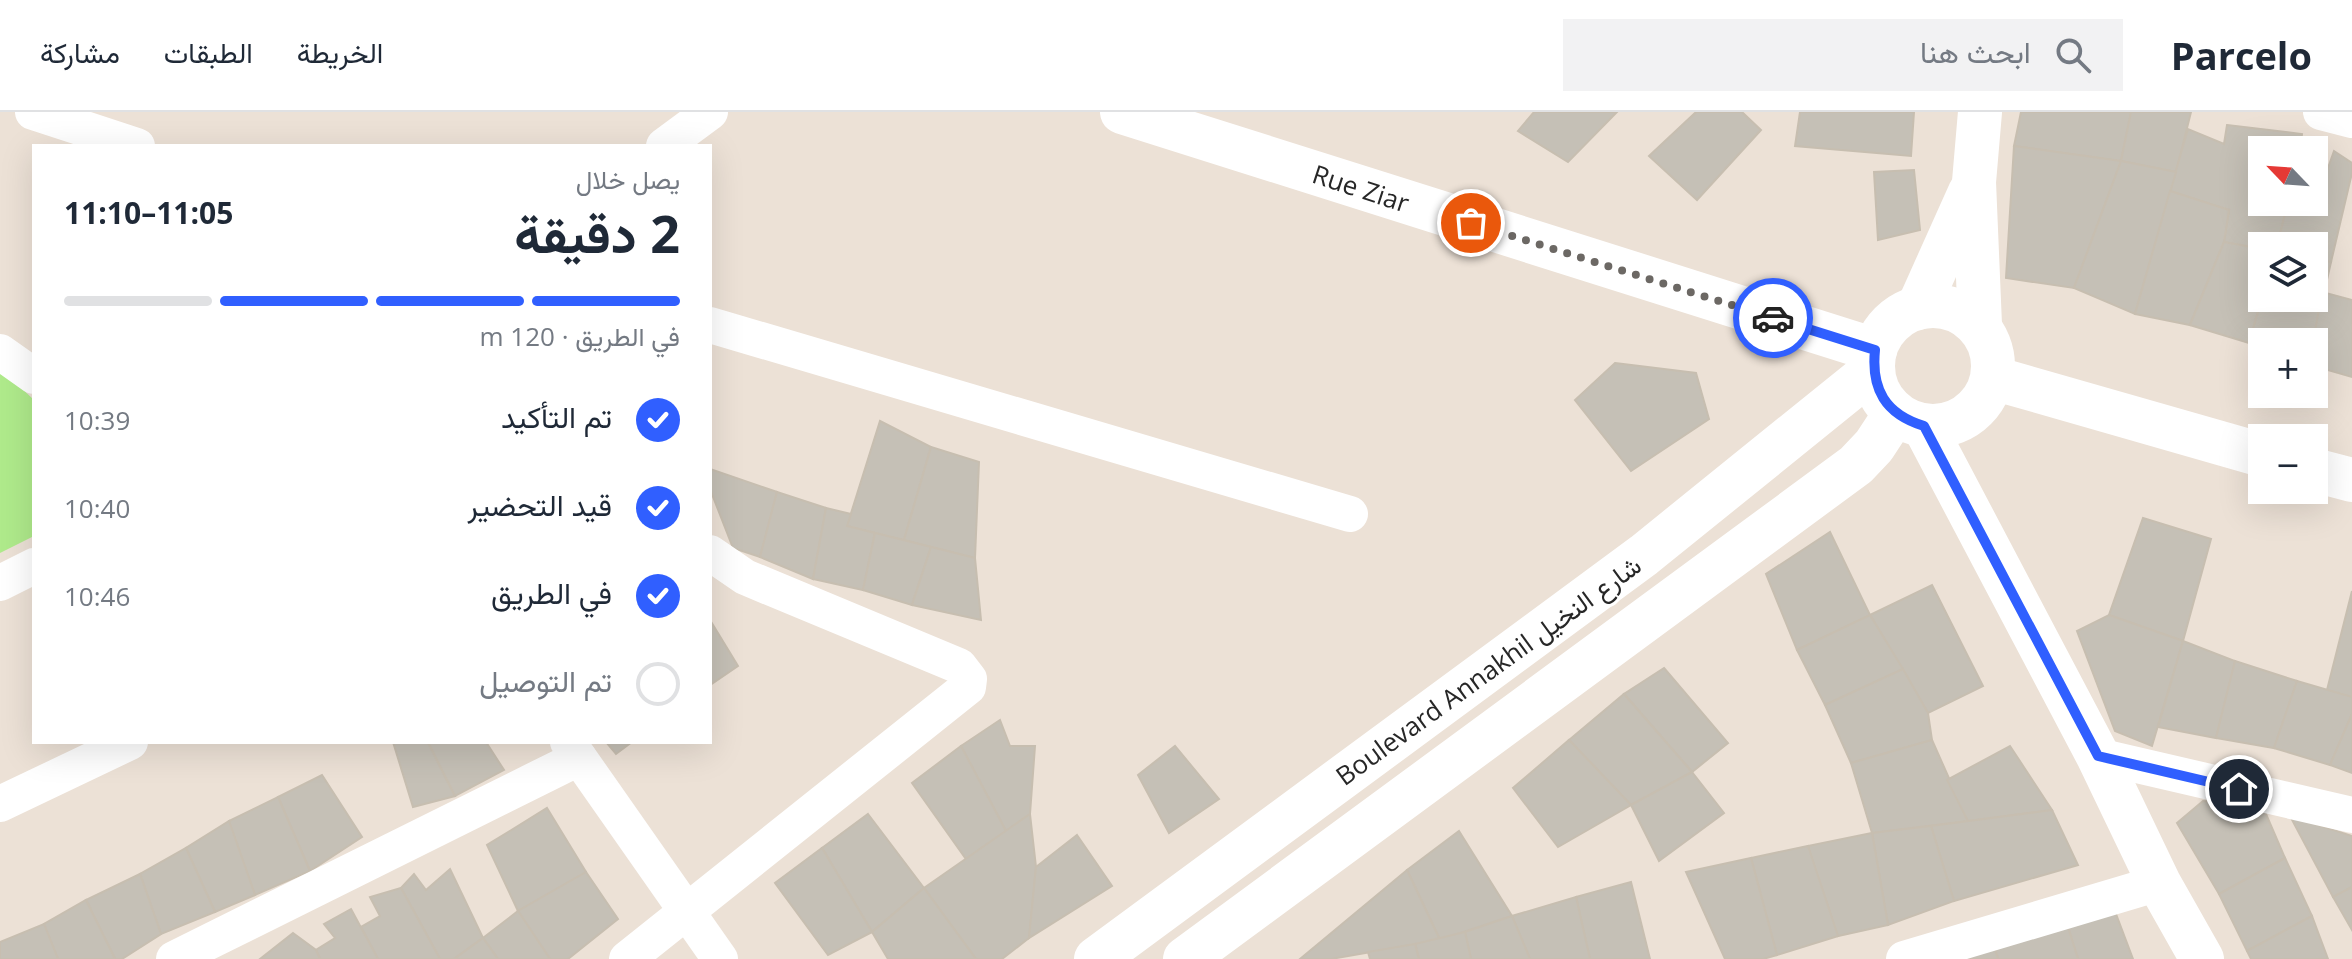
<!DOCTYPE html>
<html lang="ar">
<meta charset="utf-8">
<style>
:root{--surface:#fff;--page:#f2f2f3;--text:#1f2937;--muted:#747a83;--line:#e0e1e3;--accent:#305fff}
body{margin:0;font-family:"Open Sans",Vazirmatn,sans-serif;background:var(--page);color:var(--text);direction:rtl;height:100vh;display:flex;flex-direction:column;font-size:30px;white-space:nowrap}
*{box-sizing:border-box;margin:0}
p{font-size:26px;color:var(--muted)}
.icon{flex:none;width:44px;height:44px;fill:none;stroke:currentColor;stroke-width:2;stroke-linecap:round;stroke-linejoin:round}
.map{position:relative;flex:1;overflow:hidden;direction:ltr}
.drawer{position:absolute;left:32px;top:32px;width:680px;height:600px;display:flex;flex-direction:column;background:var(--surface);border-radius:0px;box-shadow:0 8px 32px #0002;direction:rtl}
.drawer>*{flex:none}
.needle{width:52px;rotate:295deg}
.tools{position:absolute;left:2248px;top:24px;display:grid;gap:16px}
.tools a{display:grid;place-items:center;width:80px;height:80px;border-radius:0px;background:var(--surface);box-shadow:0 8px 32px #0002;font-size:40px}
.pin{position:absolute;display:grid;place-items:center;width:68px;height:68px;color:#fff;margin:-34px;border:4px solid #fff;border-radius:50%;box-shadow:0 2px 8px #0007}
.courier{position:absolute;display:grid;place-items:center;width:80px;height:80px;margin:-40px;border:6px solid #305fff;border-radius:50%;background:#fff;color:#222;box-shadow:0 2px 10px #0007}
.head em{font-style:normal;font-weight:700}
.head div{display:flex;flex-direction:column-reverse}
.head{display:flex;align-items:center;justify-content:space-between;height:136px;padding:0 32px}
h1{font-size:52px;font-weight:700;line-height:60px}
.bar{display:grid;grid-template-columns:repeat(4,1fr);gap:12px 8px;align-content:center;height:96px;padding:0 32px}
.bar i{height:10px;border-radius:6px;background:var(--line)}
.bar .selected{background:var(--accent)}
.bar p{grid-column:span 4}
ol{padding:0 32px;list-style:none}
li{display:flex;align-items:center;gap:24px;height:88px}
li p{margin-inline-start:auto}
li .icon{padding:8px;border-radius:50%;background:var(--accent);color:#fff;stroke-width:4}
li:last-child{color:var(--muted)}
li i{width:44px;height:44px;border:4px solid var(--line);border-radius:50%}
header{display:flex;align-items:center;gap:48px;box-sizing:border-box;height:112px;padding:0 40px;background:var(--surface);border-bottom:2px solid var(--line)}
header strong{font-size:38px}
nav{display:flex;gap:44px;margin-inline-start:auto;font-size:28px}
.search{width:560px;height:72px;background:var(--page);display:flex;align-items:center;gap:20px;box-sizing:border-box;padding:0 28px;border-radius:0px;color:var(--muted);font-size:30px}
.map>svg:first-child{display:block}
.green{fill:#afea8b}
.building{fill:#c5c0b6;stroke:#c7beb0;stroke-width:2}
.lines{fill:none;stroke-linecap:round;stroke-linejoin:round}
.minor{stroke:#fff;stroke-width:36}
.tertiary{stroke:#fff;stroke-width:44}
.secondary{stroke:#fff;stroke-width:44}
.done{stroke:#6c6864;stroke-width:8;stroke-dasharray:0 14.4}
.route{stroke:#305fff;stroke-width:10}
.labels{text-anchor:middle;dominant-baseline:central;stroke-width:6;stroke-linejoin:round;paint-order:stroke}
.street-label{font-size:26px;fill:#272727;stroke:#fff}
</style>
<header>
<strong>Parcelo</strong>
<div class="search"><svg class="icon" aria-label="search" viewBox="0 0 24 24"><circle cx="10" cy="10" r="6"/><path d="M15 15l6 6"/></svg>ابحث هنا</div>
<nav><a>الخريطة</a><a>الطبقات</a><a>مشاركة</a></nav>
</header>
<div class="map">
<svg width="2352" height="847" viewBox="0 0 2352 847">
<rect width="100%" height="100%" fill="#ece1d6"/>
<!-- green -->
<path class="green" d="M 0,256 L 34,288 L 34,424 L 0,441 Z"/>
<!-- building -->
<g class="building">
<path d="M 1534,0 L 1617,0 L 1568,50 L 1518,19 Z"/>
<path d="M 1696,0 L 1742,0 L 1761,18 L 1697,88 L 1649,44 Z"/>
<path d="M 1800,0 L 1914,0 L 1911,44 L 1795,34 Z"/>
<path d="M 2021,0 L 2131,0 L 2121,49 L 2014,34 Z"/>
<path d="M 2131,0 L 2191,0 L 2176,60 L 2121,49 Z"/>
<path d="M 2227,13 L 2302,22 L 2300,38 L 2262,38 L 2262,90 L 2288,90 L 2277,134 L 2262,137 L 2224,130 L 2229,98 L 2170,79 L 2188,17 L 2224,32 Z"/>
<path d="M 2014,34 L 2121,49 L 2074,176 L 2006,166 Z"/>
<path d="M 2334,39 L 2352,51 L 2352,61 L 2331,150 L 2314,147 L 2314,134 L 2277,134 L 2288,90 L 2314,90 L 2314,65 L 2323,70 Z"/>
<path d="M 2121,49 L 2176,60 L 2135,202 L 2074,176 Z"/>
<path d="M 1914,58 L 1920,118 L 1878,128 L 1874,60 Z"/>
<path d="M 2170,79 L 2229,98 L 2224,130 L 2190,213 L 2135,202 Z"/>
<path d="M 2224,130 L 2262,137 L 2262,186 L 2249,231 L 2190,213 Z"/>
<path d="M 2314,147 L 2331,150 L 2313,230 L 2262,230 L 2262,234 L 2249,231 L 2262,186 L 2314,186 Z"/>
<path d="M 2322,180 L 2352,188 L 2352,265 L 2314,254 L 2313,230 Z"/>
<path d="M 1615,251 L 1696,261 L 1709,307 L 1631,359 L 1575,288 Z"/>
<path d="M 880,309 L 931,335 L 904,428 L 847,414 Z"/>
<path d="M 931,335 L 979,350 L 975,446 L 904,428 Z"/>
<path d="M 710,357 L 777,380 L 760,445 L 733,436 L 710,377 Z"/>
<path d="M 777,380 L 826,396 L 813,467 L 760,445 Z"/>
<path d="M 826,396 L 851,402 L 847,414 L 875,421 L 863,478 L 813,467 Z"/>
<path d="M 2143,406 L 2211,427 L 2183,529 L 2109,503 Z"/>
<path d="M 1830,420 L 1870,503 L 1797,538 L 1766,462 Z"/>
<path d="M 875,421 L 931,435 L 912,493 L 863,478 Z"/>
<path d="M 931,435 L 975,446 L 981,508 L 912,493 Z"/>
<path d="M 1932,473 L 1983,574 L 1928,601 L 1870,503 Z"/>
<path d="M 2352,479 L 2352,585 L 2327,578 Z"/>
<path d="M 1870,503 L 1903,557 L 1825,593 L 1797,538 Z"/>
<path d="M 2109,503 L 2183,529 L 2152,634 L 2115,619 L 2077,519 Z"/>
<path d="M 710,508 L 738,554 L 710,573 Z"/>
<path d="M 2183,529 L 2235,549 L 2216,626 L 2158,615 Z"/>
<path d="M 2235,549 L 2297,569 L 2274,636 L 2216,626 Z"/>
<path d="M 1664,556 L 1728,631 L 1692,660 L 1624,582 Z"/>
<path d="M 1903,557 L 1928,601 L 1932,628 L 1851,651 L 1825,593 Z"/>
<path d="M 2297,569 L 2352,585 L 2352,602 L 2330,653 L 2274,636 Z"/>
<path d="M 1624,582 L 1692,660 L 1631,693 L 1569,628 Z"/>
<path d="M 2352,602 L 2352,661 L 2330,653 Z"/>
<path d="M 1000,608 L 1010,634 L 1035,634 L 1030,702 L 1006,719 L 961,634 Z"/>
<path d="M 1569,628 L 1631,693 L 1558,735 L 1513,676 Z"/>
<path d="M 1932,628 L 1968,709 L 1872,721 L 1851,651 Z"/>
<path d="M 393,630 L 428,630 L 455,684 L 413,695 Z"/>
<path d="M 428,630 L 486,630 L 504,658 L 455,684 Z"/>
<path d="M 606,630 L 632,630 L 616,642 Z"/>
<path d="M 961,634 L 1006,719 L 966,747 L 912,671 Z"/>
<path d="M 1175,634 L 1219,687 L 1169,721 L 1138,663 Z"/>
<path d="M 2010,634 L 2052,698 L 1968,709 L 1947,668 Z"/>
<path d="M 1692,660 L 1724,701 L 1659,749 L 1631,693 Z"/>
<path d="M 322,663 L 362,725 L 310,759 L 278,685 Z"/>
<path d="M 278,685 L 310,759 L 255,783 L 229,709 Z"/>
<path d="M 2203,689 L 2263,695 L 2285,746 L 2219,782 L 2177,711 Z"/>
<path d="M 547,696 L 586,760 L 518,799 L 487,733 Z"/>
<path d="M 2052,698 L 2078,753 L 1954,789 L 1931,714 Z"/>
<path d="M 868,702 L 924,776 L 872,820 L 822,736 Z"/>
<path d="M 1030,702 L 1036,755 L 1029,826 L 1002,847 L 976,847 L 924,776 Z"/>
<path d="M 2290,704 L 2352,724 L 2352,775 L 2333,785 Z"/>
<path d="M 229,709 L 255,783 L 215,800 L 186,736 Z"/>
<path d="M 1931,714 L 1954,789 L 1888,813 L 1872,721 Z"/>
<path d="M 1459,719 L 1512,804 L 1440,828 L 1407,758 Z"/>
<path d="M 1872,721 L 1888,813 L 1838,824 L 1808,734 Z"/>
<path d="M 1077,723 L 1112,774 L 1029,826 L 1036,755 Z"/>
<path d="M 1808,734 L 1838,824 L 1777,843 L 1751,746 Z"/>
<path d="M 186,736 L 215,800 L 161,822 L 140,762 Z"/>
<path d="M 822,736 L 872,820 L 828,843 L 775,771 Z"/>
<path d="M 1751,746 L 1777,843 L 1763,847 L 1725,847 L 1686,760 Z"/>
<path d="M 2285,746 L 2312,804 L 2247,839 L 2219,782 Z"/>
<path d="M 450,757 L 483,826 L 454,847 L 440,847 L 401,776 L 414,762 L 426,778 Z"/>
<path d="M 1407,758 L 1440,828 L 1331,847 L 1300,847 Z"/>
<path d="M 586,760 L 618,807 L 568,847 L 550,847 L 518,799 Z"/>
<path d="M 140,762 L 161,822 L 122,847 L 115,847 L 86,788 Z"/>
<path d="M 1631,770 L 1650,847 L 1590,847 L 1576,785 Z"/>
<path d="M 2352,775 L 2352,818 L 2333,785 Z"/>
<path d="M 401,776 L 440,847 L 378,847 L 361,815 L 380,804 L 370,785 Z"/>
<path d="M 924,776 L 976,847 L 888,847 L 872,820 Z"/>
<path d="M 1576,785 L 1590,847 L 1530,847 L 1512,804 Z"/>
<path d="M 86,788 L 115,847 L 58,847 L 44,812 Z"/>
<path d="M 2113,794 L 2133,847 L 2078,847 L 2067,812 Z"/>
<path d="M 351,797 L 378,847 L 320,847 L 316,838 L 335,826 L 324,812 Z"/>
<path d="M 518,799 L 550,847 L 498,847 L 483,826 Z"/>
<path d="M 1512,804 L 1530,847 L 1471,847 L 1465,820 Z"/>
<path d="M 2312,804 L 2328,847 L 2251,847 L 2247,839 Z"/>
<path d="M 44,812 L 58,847 L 0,847 L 0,830 Z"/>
<path d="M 2067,812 L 2078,847 L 1998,847 L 1993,831 Z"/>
<path d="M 1465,820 L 1471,847 L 1419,847 L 1415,832 Z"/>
<path d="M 293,821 L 316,838 L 320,847 L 260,847 Z"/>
<path d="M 483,826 L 498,847 L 454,847 Z"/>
<path d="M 1993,831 L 1998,847 L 1943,847 Z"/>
<path d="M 1415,832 L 1419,847 L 1370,847 L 1368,840 Z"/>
</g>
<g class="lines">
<!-- minor -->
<g class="minor">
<path d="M 33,0 L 137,34"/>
<path d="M 2321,0 L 2352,8"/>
<path d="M 664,34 L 710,0"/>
<path d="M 710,213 L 1350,402"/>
<path d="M 0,240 L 34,264"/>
<path d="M 0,471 L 34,454"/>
<path d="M 568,630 L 720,847"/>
<path d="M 2098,644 L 2352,703"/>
<path d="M 0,692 L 130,630"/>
<path d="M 174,847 L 579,646"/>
<path d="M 627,847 L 968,575 L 969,567 L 959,554 L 745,465 L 710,441"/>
<path d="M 1904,847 L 2159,771"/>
</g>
<!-- tertiary -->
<path class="tertiary" d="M 1924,314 L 2098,644 L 2159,771 L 2202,847"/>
<!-- secondary -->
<g class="secondary">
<path d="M 1122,0 L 1875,238"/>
<path d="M 1980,0 L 1974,70 L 1980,213"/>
<circle cx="1933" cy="254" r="60"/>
<path d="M 1918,196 L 1970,80"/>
<path d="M 1993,266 L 2262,343"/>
<path d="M 2314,358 L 2352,368"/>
<path d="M 1096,847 L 1644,443 L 1873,258"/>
<path d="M 1185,847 L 1856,353 L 1874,334 L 1895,302"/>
</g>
</g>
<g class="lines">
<!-- done -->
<path class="done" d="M 1471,111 L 1773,206"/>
<!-- route -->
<path class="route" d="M 1773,206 L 1875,238 C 1871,277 1885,302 1924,314 L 2098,644 L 2239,677"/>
</g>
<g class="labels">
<!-- street labels -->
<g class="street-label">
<text transform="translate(1361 76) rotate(18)">Rue Ziar</text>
<text transform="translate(1488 558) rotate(-36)">Boulevard Annakhil شارع النخيل</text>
</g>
</g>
</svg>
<div class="tools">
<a><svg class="needle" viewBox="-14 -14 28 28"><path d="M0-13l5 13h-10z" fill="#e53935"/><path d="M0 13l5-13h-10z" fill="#747a83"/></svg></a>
<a><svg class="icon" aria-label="layers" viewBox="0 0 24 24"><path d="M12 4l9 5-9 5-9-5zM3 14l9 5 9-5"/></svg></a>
<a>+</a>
<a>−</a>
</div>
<div class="pin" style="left:1471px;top:111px;background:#ea580c"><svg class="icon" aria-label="bag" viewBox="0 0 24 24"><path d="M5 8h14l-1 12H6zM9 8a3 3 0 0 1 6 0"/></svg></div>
<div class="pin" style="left:2239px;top:677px;background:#1f2937"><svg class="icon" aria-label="home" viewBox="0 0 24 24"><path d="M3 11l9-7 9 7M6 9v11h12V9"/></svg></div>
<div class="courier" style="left:1773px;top:206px"><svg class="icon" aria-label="car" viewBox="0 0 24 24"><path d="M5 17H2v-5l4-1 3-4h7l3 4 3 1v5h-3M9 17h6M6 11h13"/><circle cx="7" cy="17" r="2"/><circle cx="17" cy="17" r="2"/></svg></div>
<section class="drawer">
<div class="head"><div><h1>2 دقيقة</h1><p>يصل خلال</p></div><em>11:05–11:10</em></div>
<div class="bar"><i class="selected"></i><i class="selected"></i><i class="selected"></i><i></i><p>في الطريق · 120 m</p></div>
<ol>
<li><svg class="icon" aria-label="check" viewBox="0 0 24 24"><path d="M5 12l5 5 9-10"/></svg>تم التأكيد<p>10:39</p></li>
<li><svg class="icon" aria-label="check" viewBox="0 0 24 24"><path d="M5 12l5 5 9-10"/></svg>قيد التحضير<p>10:40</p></li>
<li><svg class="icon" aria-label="check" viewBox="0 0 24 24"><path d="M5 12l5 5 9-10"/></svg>في الطريق<p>10:46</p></li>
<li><i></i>تم التوصيل</li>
</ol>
</section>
</div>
